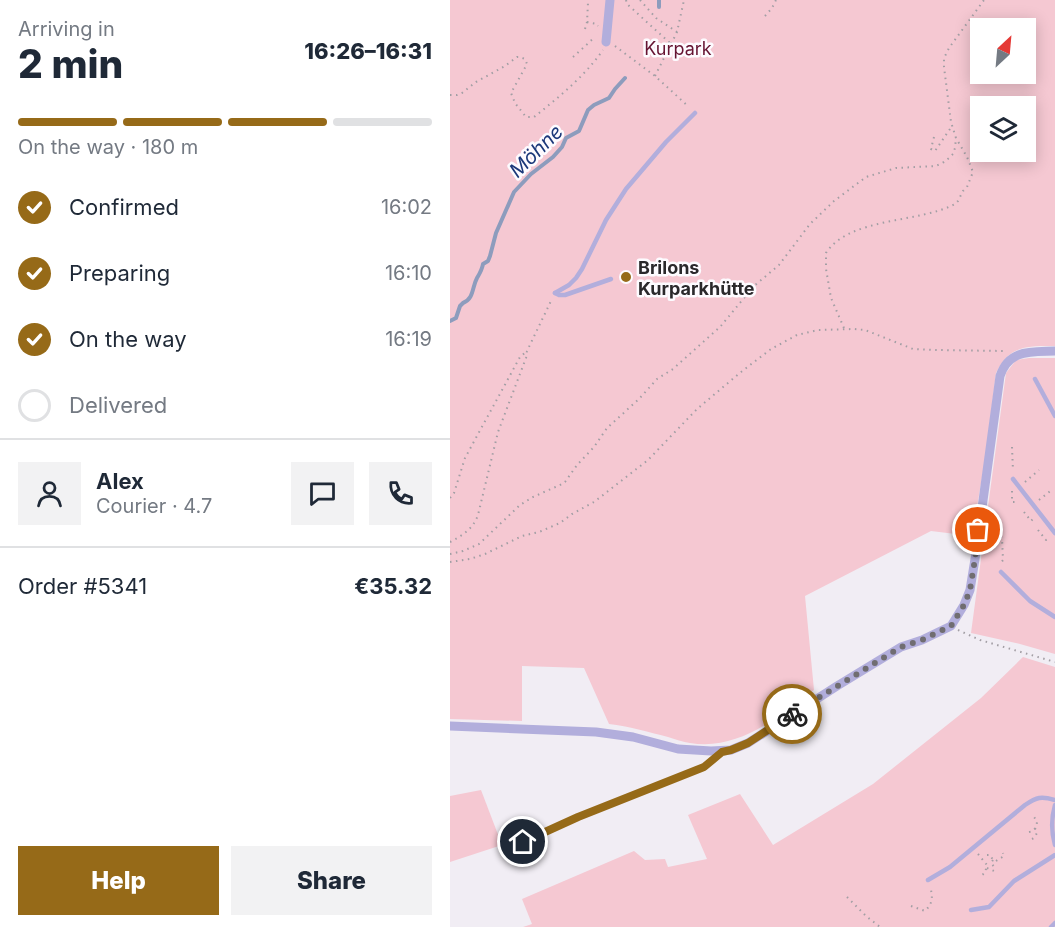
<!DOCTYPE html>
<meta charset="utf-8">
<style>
:root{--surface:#fff;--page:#f2f2f3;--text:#1f2937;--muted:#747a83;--line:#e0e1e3;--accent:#966a18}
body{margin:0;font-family:Inter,sans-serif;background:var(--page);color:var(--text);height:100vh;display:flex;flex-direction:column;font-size:22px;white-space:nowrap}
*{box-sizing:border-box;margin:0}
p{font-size:20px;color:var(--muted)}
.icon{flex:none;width:33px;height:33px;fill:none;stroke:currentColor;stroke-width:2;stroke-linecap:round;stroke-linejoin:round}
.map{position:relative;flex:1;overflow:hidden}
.sheet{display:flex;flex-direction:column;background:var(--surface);width:450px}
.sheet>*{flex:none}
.needle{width:39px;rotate:26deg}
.tools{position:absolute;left:520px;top:18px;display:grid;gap:12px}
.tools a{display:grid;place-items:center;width:66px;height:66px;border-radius:0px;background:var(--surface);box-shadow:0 3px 15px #0003;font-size:30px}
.pin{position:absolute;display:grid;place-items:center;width:51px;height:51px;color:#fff;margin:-26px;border:3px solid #fff;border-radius:50%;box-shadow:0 2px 6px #0007}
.courier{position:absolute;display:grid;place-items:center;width:60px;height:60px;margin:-30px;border:4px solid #966a18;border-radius:50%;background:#fff;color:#222;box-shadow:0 2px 8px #0007}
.overview em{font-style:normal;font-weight:800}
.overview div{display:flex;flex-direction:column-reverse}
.overview{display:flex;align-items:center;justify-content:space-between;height:102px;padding:0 18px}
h1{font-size:39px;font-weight:800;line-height:45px}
.bar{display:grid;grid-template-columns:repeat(4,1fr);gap:9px 6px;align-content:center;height:72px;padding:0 18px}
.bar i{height:8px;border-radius:4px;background:var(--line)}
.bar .selected{background:var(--accent)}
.bar p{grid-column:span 4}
.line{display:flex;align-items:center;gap:15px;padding:0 18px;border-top:2px solid var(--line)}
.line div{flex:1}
.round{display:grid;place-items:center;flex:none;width:63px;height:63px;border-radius:0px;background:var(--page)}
ol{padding:0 18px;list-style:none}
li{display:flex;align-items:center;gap:18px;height:66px}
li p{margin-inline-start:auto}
li .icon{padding:6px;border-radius:50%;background:var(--accent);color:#fff;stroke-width:4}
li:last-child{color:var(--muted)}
li i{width:33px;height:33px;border:3px solid var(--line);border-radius:50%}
.cta{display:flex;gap:12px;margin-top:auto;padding:12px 18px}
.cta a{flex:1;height:69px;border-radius:0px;background:var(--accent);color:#fff;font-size:24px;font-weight:800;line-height:69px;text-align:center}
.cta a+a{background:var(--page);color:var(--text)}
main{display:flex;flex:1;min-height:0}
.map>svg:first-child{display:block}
.green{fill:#f5c8d2;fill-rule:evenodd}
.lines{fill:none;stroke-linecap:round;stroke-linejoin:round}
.stream{stroke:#8d9cbd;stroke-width:4}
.path{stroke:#a29ea4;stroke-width:2;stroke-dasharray:1.5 4.5;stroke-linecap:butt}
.service{stroke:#b2aedc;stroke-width:4.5}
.minor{stroke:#b2aedc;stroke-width:9}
.done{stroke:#706d71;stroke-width:6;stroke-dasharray:0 10.8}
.route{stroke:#966a18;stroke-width:8}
.poi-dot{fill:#966a18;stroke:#fdfbff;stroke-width:2}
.labels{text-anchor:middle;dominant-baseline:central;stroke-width:5;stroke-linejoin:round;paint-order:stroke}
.park-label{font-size:18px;fill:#651332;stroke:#fdfbff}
.poi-label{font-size:18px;font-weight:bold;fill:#2a282b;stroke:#fdfbff;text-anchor:start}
.water-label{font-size:20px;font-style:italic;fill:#1c387a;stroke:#fdfbff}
</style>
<main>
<section class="sheet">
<div class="overview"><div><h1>2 min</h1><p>Arriving in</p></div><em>16:26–16:31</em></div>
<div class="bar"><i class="selected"></i><i class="selected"></i><i class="selected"></i><i></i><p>On the way · 180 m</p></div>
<ol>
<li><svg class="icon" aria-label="check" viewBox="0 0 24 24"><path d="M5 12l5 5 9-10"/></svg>Confirmed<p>16:02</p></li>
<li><svg class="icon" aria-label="check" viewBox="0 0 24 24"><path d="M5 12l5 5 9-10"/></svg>Preparing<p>16:10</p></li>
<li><svg class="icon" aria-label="check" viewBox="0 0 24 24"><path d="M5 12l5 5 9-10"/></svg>On the way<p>16:19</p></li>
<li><i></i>Delivered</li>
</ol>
<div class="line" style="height:108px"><a class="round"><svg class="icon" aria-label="person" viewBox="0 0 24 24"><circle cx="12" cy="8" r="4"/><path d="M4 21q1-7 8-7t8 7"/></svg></a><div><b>Alex</b><p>Courier · 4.7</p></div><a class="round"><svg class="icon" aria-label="chat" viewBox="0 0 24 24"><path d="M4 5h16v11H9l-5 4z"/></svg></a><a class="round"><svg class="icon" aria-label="phone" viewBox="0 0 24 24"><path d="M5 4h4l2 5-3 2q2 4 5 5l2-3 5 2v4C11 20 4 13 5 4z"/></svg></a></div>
<div class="line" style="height:78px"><div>Order #5341</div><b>€35.32</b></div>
<div class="cta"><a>Help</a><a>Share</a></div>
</section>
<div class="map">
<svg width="605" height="927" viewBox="0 0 605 927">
<rect width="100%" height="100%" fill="#f1edf4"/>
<!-- green -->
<g class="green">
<path d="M 0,0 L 605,0 L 605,346 C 577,346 560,345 546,373 L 535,460 L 522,536 L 481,531 L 355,596 L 364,690 C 328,717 289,751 240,743 C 233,742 225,739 218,737 C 198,732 179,726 159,724 L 134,668 L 72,666 L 72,721 L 0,719 ZM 531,28 L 576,28 L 576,74 L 531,74 ZM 531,106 L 576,106 L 576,152 L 531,152 Z"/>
<path d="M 579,358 L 605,358 L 605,654 L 570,644 L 521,633 L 556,373 L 566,360 Z"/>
<path d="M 573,657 L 605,667 L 605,927 L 73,927 L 82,924 L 72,899 L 184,851 L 195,860 L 215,859 L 218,867 L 257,859 L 238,815 L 290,794 L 323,845 L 423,784 L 531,698 Z"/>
<path d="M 31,790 L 52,845 L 0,862 L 0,796 Z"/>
</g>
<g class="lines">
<!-- stream -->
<g class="stream">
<path d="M 209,0 L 209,7"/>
<path d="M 0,321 L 6,318 L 10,306 L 13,303 C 24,299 22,287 27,278 C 30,273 32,270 33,264 L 38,261 L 40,256 L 46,233 L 64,192 L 81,174 L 103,157 L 112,147 L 116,138 L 129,131 L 138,110 L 144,105 L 159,98 L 165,89 L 175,78"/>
</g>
<!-- path -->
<g class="path">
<path d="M 176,0 L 177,4 L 221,44"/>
<path d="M 190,0 L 206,18 L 227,32"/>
<path d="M 315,16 L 322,8 L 326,0"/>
<path d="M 137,22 L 147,24 L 148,26"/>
<path d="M 135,29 L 137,22 L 138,3"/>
<path d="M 165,46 L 205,76 L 239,107"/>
<path d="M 123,57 L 145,37"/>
<path d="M 205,76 L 227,32 L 234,0"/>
<path d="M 0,95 L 7,95 L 12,93 L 26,82 L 55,66 L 67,57 L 70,57 L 75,59 L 77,64 L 61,93 L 65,103 L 76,117 L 84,117 C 109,97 134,77 153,50"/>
<path d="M 484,137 L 481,149 L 485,151 L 502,126"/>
<path d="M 394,328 L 381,298 L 376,269 L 376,253 C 399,217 470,223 505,204 L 508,201 L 513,191 L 517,187 L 523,172 L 517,157 L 506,138"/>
<path d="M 562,447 L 563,471"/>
<path d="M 575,482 L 589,470"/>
<path d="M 562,491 L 562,502 L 569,502"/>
<path d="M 0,498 L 4,493 L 15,458 L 70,357 L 77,351"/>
<path d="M 589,500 L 603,489"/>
<path d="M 574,512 L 581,521 L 583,519"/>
<path d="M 588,530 L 596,540 L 598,538"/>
<path d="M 545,536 L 550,536 L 552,538 L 553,560 L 551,563"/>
<path d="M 0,542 C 13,535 23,529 28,515 L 48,432 L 76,358 L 77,351 L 101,301"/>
<path d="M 0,554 L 13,551 L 29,544 L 70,505 L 83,497 L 110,485 L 115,482 L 127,465 L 144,447 L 157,428 L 189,399 L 207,379 L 223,369 L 270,327 L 304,286 L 329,265 L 360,224 L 384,201 L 416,177 L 446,168 L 486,166 L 494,162 L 499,158 L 503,154 L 505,148 L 506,138 L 501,122 L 494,67 L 494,58 L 499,48 L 534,0"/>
<path d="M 0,562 L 20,559 L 35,554 L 72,536 L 89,532 L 110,523 L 122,514 L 144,502 L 198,460 L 247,409 L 291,372 L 321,349 L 347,335 L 368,330 L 404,329 L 415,330 L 463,349 L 484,350 L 554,351"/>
<path d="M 508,630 L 530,640 L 605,662"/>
<path d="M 579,832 C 585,831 587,826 587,821 L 584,817"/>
<path d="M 582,839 L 584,838 L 587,833 L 585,828"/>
<path d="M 528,854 L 537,865 L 535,873 L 532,875 L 530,874"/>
<path d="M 537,855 L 540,855 L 543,860 L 546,861 L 554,856 L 553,853"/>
<path d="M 543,860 L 541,863 L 546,869"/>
<path d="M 537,868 L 544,871"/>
<path d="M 397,897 L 416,916 L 430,927"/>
<path d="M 461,906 L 475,911 C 483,903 483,897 480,886"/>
</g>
<!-- service -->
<g class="service">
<path d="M 105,293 L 119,285 L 126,278 L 132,269 L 156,220 L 176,189 L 216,142 L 245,113"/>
<path d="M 105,293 L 109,295 L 115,295 L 161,279"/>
<path d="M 585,379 L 605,416"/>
<path d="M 563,479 L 605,533"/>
<path d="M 551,572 L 580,601 L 605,617"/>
<path d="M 605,805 C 601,819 601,831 605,845"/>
<path d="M 55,850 L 128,817 L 254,767 L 270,753"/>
<path d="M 478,880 L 500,867 L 575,805 C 587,797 591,796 605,800"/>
<path d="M 521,910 L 539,907 L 564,881 L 605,855"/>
<path d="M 601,927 L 605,923"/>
</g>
<!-- minor -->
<g class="minor">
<path d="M 156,42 L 160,0"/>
<path d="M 0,726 L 146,732 L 183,737 L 228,749 L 261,751 L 281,750 L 298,743 L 387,686 L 451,647 L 472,640 L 501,626 L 514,605 L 520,590 L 525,559 L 550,376 C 559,349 581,352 605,351"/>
</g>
</g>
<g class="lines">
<!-- done -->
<path class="done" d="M 342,714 L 451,647 L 472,640 L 501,626 L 514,605 L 520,590 L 525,559 L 528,530"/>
<!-- route -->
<path class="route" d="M 73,842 L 128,817 L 254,767 L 272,752 L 281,750 L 298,743 L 342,714"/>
</g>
<!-- markers -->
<circle class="poi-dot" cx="176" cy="277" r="6"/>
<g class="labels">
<!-- park labels -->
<g class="park-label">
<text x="228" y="48">Kurpark</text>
</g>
<!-- poi labels -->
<g class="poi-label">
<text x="188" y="267">Brilons<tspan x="188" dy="21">Kurparkhütte</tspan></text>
</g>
<!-- water labels -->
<g class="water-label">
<text transform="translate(86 151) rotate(-44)">Möhne</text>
</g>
</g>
</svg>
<div class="tools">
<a><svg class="needle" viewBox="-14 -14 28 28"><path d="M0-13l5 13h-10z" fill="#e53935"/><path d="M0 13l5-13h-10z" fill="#747a83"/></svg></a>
<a><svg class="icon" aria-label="layers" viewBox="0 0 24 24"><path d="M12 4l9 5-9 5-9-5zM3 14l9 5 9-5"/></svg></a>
</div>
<div class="pin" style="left:528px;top:530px;background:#ea580c"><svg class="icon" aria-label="bag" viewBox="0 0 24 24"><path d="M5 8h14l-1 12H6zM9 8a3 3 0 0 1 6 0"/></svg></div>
<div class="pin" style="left:73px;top:842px;background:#1f2937"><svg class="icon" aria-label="home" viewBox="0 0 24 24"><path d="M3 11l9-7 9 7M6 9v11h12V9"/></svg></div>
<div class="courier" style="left:342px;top:714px"><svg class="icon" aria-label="bike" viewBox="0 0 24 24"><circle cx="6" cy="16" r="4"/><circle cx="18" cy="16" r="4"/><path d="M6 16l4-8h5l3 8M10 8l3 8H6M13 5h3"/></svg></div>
</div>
</main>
